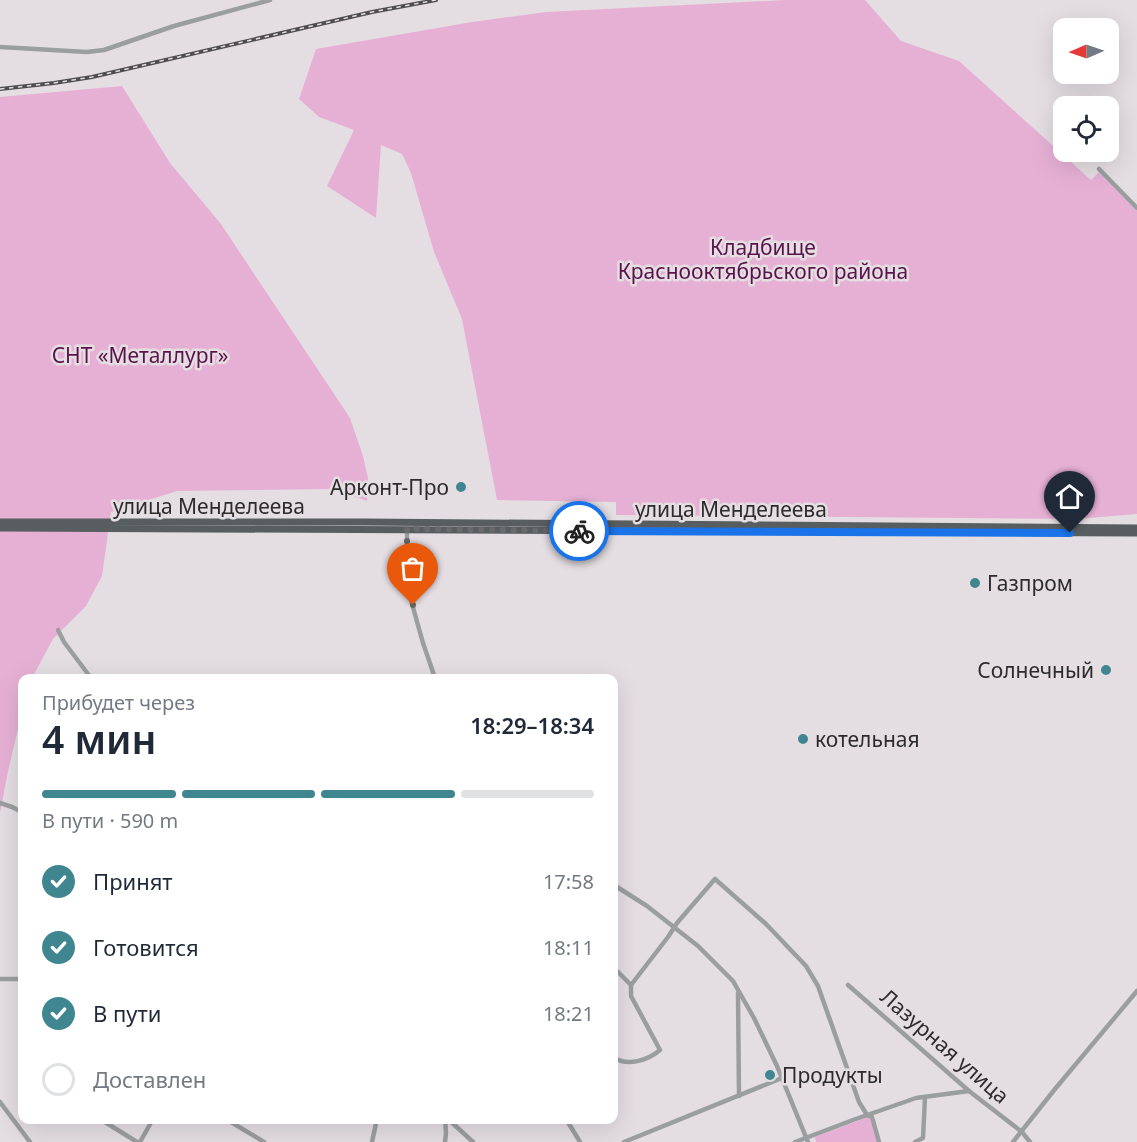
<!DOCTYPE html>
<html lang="ru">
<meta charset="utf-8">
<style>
:root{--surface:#fff;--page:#f6f6f7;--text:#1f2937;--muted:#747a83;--line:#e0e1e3;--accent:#408691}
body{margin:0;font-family:"Noto Sans",sans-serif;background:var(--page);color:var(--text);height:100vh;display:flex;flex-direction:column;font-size:22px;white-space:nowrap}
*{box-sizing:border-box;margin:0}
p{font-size:20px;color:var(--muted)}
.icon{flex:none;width:33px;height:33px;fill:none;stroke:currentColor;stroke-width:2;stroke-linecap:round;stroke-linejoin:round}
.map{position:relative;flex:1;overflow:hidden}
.drawer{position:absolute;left:18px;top:674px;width:600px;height:450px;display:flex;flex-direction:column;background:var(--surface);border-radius:12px;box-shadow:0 6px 24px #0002}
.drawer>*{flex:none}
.needle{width:39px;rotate:268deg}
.tools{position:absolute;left:1053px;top:18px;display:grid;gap:12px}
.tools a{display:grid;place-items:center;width:66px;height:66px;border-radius:12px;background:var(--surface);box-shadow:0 6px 24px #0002;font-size:30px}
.pin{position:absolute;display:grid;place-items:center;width:51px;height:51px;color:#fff;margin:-62px -26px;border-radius:50% 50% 50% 0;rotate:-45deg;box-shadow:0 0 6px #0007}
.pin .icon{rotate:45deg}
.courier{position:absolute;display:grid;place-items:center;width:60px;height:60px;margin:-30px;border:4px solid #1a73e8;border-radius:50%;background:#fff;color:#222;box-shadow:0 2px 8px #0007}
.head em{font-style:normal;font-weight:600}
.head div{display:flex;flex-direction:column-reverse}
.head{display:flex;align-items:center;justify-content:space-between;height:102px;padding:0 24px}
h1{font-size:39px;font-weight:600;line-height:45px}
.bar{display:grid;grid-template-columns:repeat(4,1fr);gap:9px 6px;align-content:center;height:72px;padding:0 24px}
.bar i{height:8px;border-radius:4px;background:var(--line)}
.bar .on{background:var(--accent)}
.bar p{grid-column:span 4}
ol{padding:0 24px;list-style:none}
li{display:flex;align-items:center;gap:18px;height:66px}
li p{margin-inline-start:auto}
li .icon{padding:6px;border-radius:50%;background:var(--accent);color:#fff;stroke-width:4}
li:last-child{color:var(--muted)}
li i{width:33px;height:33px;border:3px solid var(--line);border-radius:50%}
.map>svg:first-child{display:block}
.green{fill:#e6b0d5}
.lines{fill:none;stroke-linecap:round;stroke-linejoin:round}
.minor{stroke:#9b9e9f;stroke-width:4.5}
.trunk{stroke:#585e60;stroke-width:7}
.rail-casing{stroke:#4f4c4e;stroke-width:4}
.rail{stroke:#e4dee2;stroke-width:1.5;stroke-dasharray:4.5;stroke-linecap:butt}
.done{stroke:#6c696b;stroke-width:6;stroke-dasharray:0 10.8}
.route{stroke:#1a73e8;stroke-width:8}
.poi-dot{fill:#408691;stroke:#e4dee2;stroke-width:2}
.labels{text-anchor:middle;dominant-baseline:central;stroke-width:5;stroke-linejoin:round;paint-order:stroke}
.park-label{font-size:21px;fill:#5b124b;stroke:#e4dee2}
.poi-label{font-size:21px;fill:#2c2a2b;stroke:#e4dee2;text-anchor:start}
.street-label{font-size:21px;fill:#2c2a2b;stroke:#e4dee2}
</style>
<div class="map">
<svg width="1137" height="1142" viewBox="0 0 1137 1142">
<rect width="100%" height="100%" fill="#e4dee2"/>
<!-- green -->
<g class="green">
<path d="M 785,0 L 865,0 L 901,41 L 959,61 L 1091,180 L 1099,172 L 1137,211 L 1137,514 L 1077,519 L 616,515 L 616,502 L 497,500 L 462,319 L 434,252 L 411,173 L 402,154 L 381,145 L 376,218 L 327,186 L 354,130 L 319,117 L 299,99 L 316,49 L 472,22 L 546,12 Z"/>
<path d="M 122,86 L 170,163 L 221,224 L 350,418 L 363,456 L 368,478 L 367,501 L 332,489 L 177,491 L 111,512 L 102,576 L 86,606 L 53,639 L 32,678 L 22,678 L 22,712 L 8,771 L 0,813 L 0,97 Z"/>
<path d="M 873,1115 L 881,1142 L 816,1142 L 815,1137 Z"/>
</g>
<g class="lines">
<!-- minor -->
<g class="minor">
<path d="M 0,47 L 87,52 L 104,50 L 174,26 L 270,0"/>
<path d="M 1099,169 L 1137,208"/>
<path d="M 407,529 L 407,586 L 423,643 L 435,678"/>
<path d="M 58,630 L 64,642 L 91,678"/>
<path d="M 0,803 L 12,807 L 22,812"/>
<path d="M 614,885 L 647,906 L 698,946 L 733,981 L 754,1018 L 777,1066 L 808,1142"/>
<path d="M 614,968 L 631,985 L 631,996 L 660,1050 C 647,1061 628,1066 614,1058"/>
<path d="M 0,979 L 22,979"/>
<path d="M 631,985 L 668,937 L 677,923 L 715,879 L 766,924 L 806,966 L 818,986 L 859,1102 L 867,1115 L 872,1117 L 879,1142"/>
<path d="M 848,985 L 969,1091 L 1022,1132 L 1030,1142"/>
<path d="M 738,993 L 739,1096"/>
<path d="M 0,1102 L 30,1142"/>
<path d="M 100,1119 L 137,1142"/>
<path d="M 226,1119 L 264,1142"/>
<path d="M 448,1119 L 473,1142"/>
<path d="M 566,1119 L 580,1142"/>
<path d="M 140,1142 L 153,1119"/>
<path d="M 372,1142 L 377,1119"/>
<path d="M 445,1142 L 446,1133 L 445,1119"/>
<path d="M 624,1142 L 782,1078"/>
<path d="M 795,1142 L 853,1120 L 916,1098 L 969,1091"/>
<path d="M 915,1142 L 923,1138 L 925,1097"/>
<path d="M 1013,1142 L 1055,1089 L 1137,991"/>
</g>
<!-- trunk -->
<g class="trunk">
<path d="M 0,522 L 365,522 L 1137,528"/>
<path d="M 0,528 L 1137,533"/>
</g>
<!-- rail casing -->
<g class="rail-casing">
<path id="rail" d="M 0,89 L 54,83 L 92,77 L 372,12 L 436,0"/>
</g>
<!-- rail -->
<use href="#rail" class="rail"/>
</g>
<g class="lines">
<!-- done -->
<path class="done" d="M 413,605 L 407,586 L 407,529 L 579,531"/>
<!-- route -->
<path class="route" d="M 579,531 L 1070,533"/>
</g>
<!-- markers -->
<g class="poi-dot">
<circle cx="461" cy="487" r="6"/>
<circle cx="975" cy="583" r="6"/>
<circle cx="1106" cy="670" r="6"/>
<circle cx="803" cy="739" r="6"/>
<circle cx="770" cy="1075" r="6"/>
</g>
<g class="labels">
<!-- park labels -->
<g class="park-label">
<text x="763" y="247">Кладбище<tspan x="763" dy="24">Краснооктябрьского района</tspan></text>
<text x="140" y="355">СНТ «Металлург»</text>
</g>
<!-- poi labels -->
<g class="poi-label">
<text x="449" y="487" text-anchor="end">Арконт-Про</text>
<text x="987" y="583">Газпром</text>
<text x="1094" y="670" text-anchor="end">Солнечный</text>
<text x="815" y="739">котельная</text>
<text x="782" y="1075">Продукты</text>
</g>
<!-- street labels -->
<g class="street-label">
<text x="209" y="506">улица Менделеева</text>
<text x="731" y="509">улица Менделеева</text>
<text transform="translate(945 1046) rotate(41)">Лазурная улица</text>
</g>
</g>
</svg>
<div class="tools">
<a><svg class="needle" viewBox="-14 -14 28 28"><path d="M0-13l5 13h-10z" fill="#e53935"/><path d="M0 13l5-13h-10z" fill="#747a83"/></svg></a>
<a><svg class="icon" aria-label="locate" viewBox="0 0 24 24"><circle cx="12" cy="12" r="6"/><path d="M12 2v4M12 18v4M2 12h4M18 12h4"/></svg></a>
</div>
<div class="pin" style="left:413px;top:605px;background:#ea580c"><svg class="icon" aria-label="bag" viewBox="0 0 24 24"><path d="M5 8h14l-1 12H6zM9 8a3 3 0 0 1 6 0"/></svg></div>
<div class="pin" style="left:1070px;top:533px;background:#1f2937"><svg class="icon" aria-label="home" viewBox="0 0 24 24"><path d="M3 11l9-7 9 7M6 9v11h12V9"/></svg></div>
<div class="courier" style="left:579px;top:531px"><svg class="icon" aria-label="bike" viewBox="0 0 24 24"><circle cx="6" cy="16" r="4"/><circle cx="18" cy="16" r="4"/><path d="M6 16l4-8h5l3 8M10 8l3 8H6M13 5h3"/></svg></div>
<section class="drawer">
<div class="head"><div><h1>4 мин</h1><p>Прибудет через</p></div><em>18:29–18:34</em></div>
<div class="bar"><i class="on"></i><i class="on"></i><i class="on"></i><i></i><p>В пути · 590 m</p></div>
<ol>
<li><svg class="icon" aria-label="check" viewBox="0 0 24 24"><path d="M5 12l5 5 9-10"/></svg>Принят<p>17:58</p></li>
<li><svg class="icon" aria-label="check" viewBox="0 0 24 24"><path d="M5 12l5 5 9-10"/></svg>Готовится<p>18:11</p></li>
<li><svg class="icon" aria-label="check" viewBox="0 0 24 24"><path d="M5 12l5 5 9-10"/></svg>В пути<p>18:21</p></li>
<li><i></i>Доставлен</li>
</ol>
</section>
</div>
